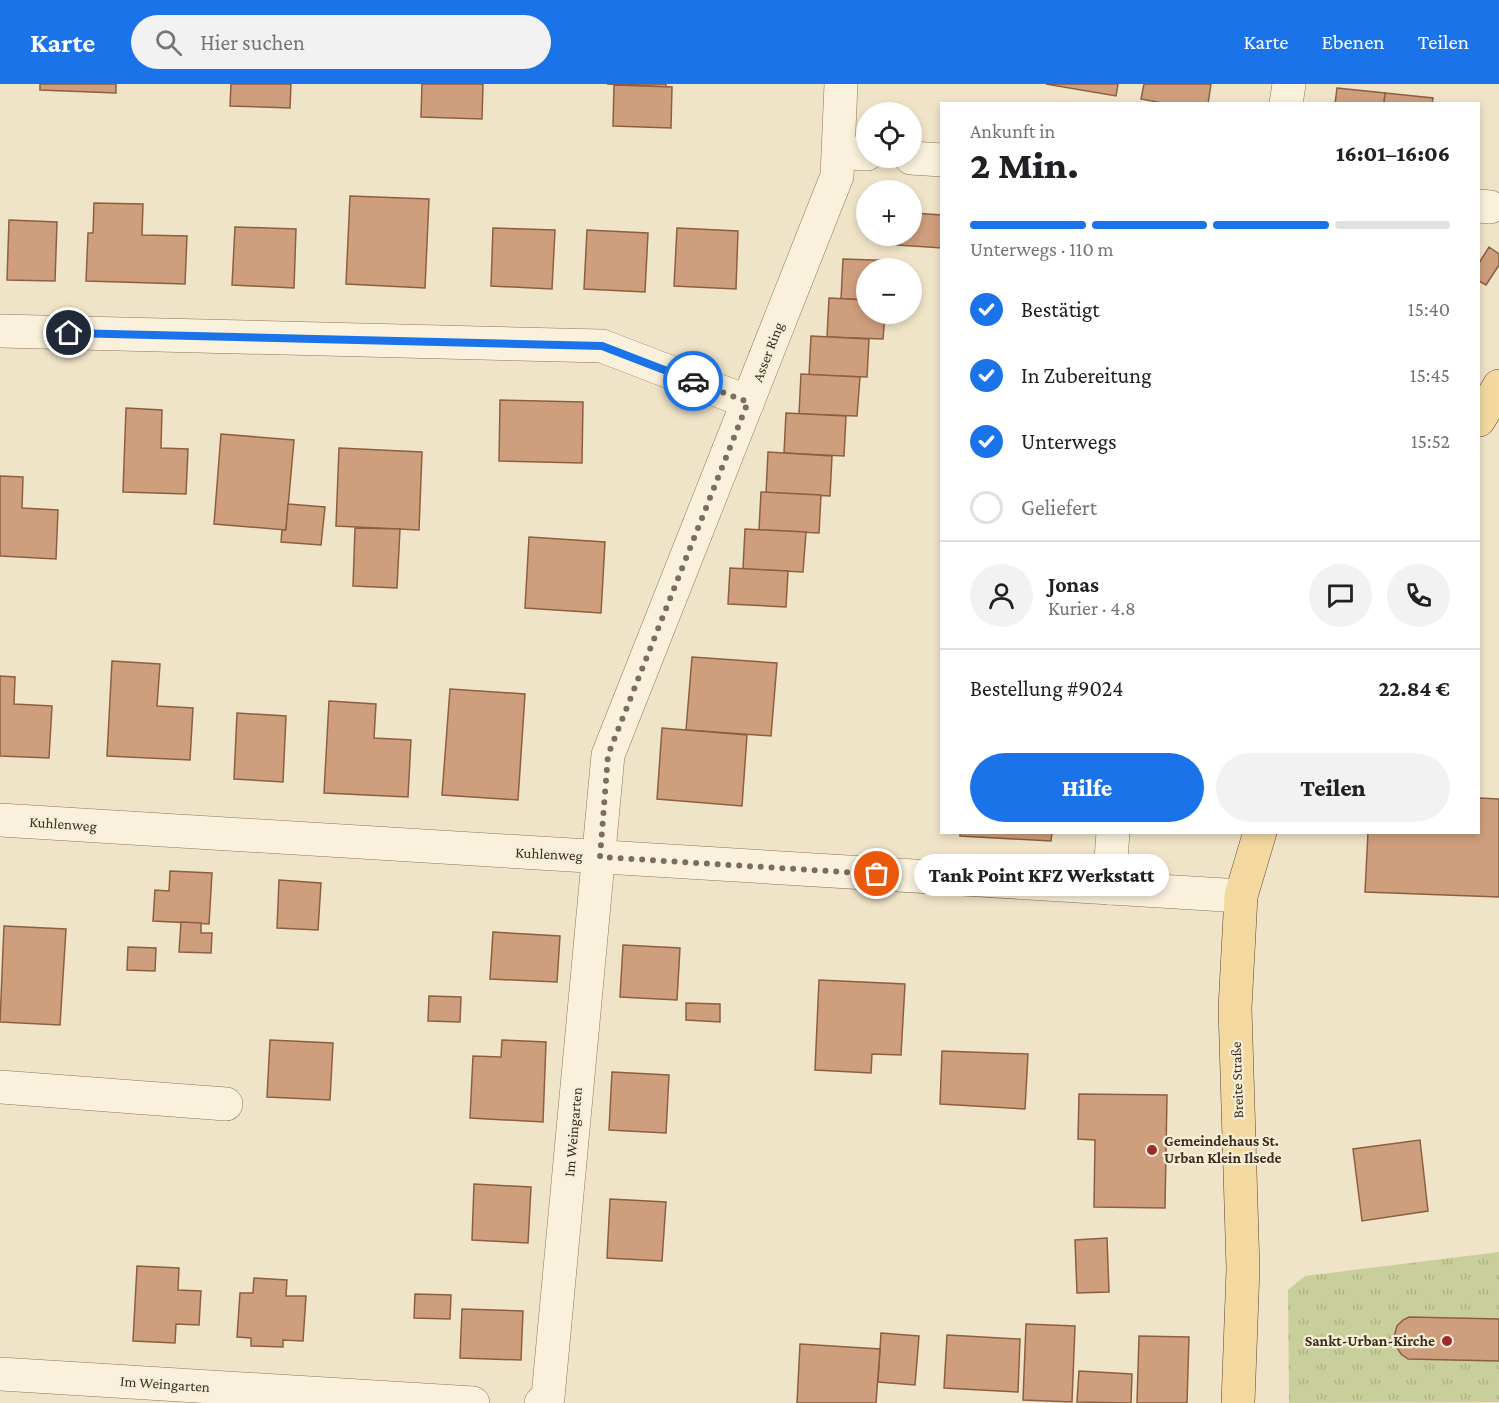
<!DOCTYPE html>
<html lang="de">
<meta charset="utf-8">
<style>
:root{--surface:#fff;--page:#f2f2f2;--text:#202124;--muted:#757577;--line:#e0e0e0;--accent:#1a73e8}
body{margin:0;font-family:"Crimson Pro",serif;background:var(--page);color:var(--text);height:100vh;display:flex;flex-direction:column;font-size:22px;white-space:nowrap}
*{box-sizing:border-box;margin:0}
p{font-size:20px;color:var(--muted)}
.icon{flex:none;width:33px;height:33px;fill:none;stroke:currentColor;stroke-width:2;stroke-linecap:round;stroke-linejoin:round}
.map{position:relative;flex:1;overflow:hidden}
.details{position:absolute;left:940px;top:18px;width:540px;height:732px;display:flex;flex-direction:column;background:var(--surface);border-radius:0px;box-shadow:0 3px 9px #0003}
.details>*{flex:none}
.buttons{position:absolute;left:856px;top:18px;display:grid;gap:12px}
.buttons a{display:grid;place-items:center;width:66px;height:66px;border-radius:50%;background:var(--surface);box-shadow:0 3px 9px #0003;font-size:30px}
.pin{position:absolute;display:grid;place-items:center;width:51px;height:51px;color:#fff;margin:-26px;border:3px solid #fff;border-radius:50%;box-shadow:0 2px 6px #0007}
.courier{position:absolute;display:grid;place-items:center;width:60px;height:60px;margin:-30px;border:4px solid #1a73e8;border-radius:50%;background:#fff;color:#222;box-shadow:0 2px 8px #0007}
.bubble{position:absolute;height:42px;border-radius:21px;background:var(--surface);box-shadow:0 3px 9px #0003;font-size:20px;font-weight:800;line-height:42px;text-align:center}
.overview em{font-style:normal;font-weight:800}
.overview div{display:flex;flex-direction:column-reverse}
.overview{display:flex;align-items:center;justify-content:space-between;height:102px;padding:0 30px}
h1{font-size:39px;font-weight:800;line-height:45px}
.bar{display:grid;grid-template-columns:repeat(4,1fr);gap:9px 6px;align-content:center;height:72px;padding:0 30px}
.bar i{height:8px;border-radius:4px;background:var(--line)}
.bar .selected{background:var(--accent)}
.bar p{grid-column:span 4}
.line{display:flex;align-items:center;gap:15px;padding:0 30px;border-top:2px solid var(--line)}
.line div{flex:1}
.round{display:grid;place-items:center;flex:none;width:63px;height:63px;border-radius:32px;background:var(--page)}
ol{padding:0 30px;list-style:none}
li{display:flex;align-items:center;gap:18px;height:66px}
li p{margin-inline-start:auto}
li .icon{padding:6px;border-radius:50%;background:var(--accent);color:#fff;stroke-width:4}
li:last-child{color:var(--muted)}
li i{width:33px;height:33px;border:3px solid var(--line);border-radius:50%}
.action{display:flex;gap:12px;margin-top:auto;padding:12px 30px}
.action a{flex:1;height:69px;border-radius:36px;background:var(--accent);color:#fff;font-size:24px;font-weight:800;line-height:69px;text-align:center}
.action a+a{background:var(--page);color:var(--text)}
header{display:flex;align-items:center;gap:36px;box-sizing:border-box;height:84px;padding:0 30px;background:var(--accent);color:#fff}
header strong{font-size:28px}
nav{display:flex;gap:33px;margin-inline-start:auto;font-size:21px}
.search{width:420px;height:54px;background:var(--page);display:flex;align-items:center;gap:15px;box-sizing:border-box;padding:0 21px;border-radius:33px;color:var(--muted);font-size:22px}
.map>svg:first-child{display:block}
.grass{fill:url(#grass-tufts)}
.building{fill:#cf9f7d;stroke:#8d5f41;stroke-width:1.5}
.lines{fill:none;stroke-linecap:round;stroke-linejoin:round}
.minor-casing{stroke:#8d765c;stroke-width:34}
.major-casing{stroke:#5b4430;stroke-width:34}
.minor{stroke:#faf1dc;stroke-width:33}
.major{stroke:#f3d9a0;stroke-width:33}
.done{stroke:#7c6e5b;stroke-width:6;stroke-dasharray:0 10.8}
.route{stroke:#1a73e8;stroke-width:8}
.poi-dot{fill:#9e2a2b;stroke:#f7eed8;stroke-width:2}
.labels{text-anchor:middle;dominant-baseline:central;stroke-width:4.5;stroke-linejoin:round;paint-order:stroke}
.street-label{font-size:15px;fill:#3d2e20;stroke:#f7eed8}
.poi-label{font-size:15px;font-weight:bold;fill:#3d2e20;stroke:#f7eed8;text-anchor:start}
</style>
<header>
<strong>Karte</strong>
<div class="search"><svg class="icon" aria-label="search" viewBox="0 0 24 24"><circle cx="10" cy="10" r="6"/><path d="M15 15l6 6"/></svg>Hier suchen</div>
<nav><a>Karte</a><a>Ebenen</a><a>Teilen</a></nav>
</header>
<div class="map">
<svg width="1499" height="1319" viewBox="0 0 1499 1319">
<defs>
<pattern id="grass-tufts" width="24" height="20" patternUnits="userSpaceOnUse" patternTransform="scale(1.5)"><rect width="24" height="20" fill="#c9cf9b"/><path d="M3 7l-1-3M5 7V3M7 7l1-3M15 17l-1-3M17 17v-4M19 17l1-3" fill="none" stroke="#aeb285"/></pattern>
</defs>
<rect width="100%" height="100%" fill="#f0e4c8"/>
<!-- grass -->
<path class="grass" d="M 1499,1168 L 1499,1318 L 1289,1319 L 1288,1206 L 1305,1192 Z"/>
<!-- building -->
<g class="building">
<path d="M 40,0 L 116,0 L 116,9 L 40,6 Z"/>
<path d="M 231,0 L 291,0 L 290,24 L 230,22 Z"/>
<path d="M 422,0 L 483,0 L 482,35 L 421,33 Z"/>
<path d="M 607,0 L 666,0 L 666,3 Z"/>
<path d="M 1046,0 L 1118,0 L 1116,12 Z"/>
<path d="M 1144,0 L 1211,0 L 1208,20 L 1168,20 L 1141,15 Z"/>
<path d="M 614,1 L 672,3 L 671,44 L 613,42 Z"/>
<path d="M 1337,4 L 1385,9 L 1384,20 L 1335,20 Z"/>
<path d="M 1385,9 L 1433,14 L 1432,20 L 1384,20 Z"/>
<path d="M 350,112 L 429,115 L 425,204 L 346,200 Z"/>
<path d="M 94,119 L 143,120 L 142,151 L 187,152 L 185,200 L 86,197 L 88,149 L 93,149 Z"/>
<path d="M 912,129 L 942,131 L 942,164 L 883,160 L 884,152 L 912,152 Z"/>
<path d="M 9,136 L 57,138 L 55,197 L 7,196 Z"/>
<path d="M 235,143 L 296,145 L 294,204 L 232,201 Z"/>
<path d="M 493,144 L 555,146 L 552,205 L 491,202 Z"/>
<path d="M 677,144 L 738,147 L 736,205 L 674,202 Z"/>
<path d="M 587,146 L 648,149 L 645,208 L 584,205 Z"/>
<path d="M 1489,163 L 1499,170 L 1499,181 L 1486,201 L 1479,197 L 1479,179 Z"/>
<path d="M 843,175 L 901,177 L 901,184 L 867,184 L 867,216 L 841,215 Z"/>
<path d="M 829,214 L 867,216 L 867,230 L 885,230 L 883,255 L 827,253 Z"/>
<path d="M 811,252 L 869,255 L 867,293 L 809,291 Z"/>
<path d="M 801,290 L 860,293 L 857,332 L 799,330 Z"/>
<path d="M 500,316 L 583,318 L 582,379 L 499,377 Z"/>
<path d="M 126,324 L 162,326 L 161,364 L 188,365 L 186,410 L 123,408 Z"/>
<path d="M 786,329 L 846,332 L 844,372 L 784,369 Z"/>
<path d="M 221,350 L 294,356 L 286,446 L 214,440 Z"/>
<path d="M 339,364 L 422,368 L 419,446 L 336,442 Z"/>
<path d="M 768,368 L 832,372 L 830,412 L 766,409 Z"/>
<path d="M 0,392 L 23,393 L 22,424 L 58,426 L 56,475 L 0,472 Z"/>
<path d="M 761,408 L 821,411 L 819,449 L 759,446 Z"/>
<path d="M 288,420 L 325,423 L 321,461 L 281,458 L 282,446 L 286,446 Z"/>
<path d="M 355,444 L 400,445 L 397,504 L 353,502 Z"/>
<path d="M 745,445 L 806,448 L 803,488 L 743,485 Z"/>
<path d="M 529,453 L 605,458 L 601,529 L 525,524 Z"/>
<path d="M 730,484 L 788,487 L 786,523 L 728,520 Z"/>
<path d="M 692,573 L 777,579 L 771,652 L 686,646 Z"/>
<path d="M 112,577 L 160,580 L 157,622 L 193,624 L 190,676 L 107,672 Z"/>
<path d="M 0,592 L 15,593 L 14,620 L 52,622 L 49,674 L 0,672 Z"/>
<path d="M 450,605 L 525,610 L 518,716 L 442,711 Z"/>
<path d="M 329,617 L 376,620 L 374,654 L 411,656 L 408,713 L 324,709 Z"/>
<path d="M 237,629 L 286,632 L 283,698 L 234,695 Z"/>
<path d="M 662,644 L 747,651 L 742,722 L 657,715 Z"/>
<path d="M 1479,714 L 1499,715 L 1499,813 L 1365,808 L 1368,748 L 1479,748 Z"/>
<path d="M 960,748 L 1052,748 L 1051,757 L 960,752 Z"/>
<path d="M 170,787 L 212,789 L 209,840 L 153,837 L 155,806 L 169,807 Z"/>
<path d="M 279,796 L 321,799 L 318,846 L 277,844 Z"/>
<path d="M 181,838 L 201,839 L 201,849 L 212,849 L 211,869 L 179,868 Z"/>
<path d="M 4,842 L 66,845 L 60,941 L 0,938 Z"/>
<path d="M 493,848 L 560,852 L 557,898 L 490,895 Z"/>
<path d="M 623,861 L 680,864 L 677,916 L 620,913 Z"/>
<path d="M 128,863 L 156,864 L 155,887 L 127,886 Z"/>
<path d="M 819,896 L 905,900 L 901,971 L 872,970 L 871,989 L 815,986 Z"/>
<path d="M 429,912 L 461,913 L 460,938 L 428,937 Z"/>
<path d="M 686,919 L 720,920 L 720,938 L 686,936 Z"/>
<path d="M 270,956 L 333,959 L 330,1016 L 267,1013 Z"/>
<path d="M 502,956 L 546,958 L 543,1038 L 470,1034 L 473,972 L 501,973 Z"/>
<path d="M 942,967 L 1028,970 L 1025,1025 L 940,1020 Z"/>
<path d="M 612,988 L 669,991 L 666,1049 L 609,1046 Z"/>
<path d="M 1079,1010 L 1167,1011 L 1165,1124 L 1094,1123 L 1095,1056 L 1078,1055 Z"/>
<path d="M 1420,1056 L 1428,1127 L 1362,1137 L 1353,1065 Z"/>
<path d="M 474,1100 L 531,1103 L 528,1159 L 472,1156 Z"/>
<path d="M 610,1115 L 666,1118 L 662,1177 L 607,1174 Z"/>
<path d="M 1107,1154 L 1109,1208 L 1077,1209 L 1075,1156 Z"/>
<path d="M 137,1182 L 179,1184 L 178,1206 L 201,1207 L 199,1241 L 176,1240 L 175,1259 L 133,1257 Z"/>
<path d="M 254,1194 L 287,1196 L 286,1212 L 306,1212 L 303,1257 L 283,1256 L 283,1263 L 251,1262 L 251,1254 L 237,1253 L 240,1209 L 253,1209 Z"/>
<path d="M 415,1210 L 451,1211 L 450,1235 L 414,1234 Z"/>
<path d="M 462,1225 L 523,1227 L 521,1276 L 460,1274 Z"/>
<path d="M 1409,1233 L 1499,1235 L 1499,1277 L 1408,1275 L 1401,1270 L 1396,1262 L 1394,1253 L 1397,1242 L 1403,1236 Z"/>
<path d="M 1026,1240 L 1075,1242 L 1072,1318 L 1023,1316 Z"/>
<path d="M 881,1249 L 919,1252 L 915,1301 L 878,1298 Z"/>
<path d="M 947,1251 L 1020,1255 L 1018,1308 L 944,1304 Z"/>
<path d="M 1139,1252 L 1189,1253 L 1187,1319 L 1137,1319 Z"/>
<path d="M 800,1260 L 880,1265 L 876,1319 L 797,1319 Z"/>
<path d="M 1079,1287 L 1132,1290 L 1131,1319 L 1077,1318 Z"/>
</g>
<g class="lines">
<!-- minor casing -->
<g class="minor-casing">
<g id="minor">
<path d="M 1286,20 L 1289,0"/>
<path d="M 839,68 L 867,70"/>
<path d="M 911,74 L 942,76"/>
<path d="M 1479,122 L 1490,123"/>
<path d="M 0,247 L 602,262 L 748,318"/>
<path d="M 0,736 L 1241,812"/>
<path d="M 1109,804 L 1113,748"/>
<path d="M 0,1003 L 226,1020"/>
<path d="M 0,1290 L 473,1319"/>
<path d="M 541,1319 L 548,1313 L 608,671 L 837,92 L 841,0"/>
</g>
</g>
<!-- major casing -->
<g class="major-casing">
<g id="major">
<path d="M 1479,336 L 1499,302"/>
<path d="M 1238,1319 L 1243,1185 L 1235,924 L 1241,812 L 1260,748"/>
</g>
</g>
<!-- minor -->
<use href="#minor" class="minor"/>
<!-- major -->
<use href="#major" class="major"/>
</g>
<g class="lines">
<!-- done -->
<path class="done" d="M 693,297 L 748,318 L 608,671 L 600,773 L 877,790"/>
<!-- route -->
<path class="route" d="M 69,249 L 602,262 L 693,297"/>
</g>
<!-- markers -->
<g class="poi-dot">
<circle cx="1152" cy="1066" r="6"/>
<circle cx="1447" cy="1257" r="6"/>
</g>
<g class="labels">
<!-- street labels -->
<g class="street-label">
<text transform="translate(768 268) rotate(-69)">Asser Ring</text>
<text transform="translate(63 740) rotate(4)">Kuhlenweg</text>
<text transform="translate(549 770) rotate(3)">Kuhlenweg</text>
<text transform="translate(1237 996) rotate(-92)">Breite Straße</text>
<text transform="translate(573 1048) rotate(-85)">Im Weingarten</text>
<text transform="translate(165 1300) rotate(4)">Im Weingarten</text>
</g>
<!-- poi labels -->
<g class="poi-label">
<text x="1164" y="1057">Gemeindehaus St.<tspan x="1164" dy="17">Urban Klein Ilsede</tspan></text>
<text x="1435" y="1257" text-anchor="end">Sankt-Urban-Kirche</text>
</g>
</g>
</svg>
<div class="buttons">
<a><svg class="icon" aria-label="locate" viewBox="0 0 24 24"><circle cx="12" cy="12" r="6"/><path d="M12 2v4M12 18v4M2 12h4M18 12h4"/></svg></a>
<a>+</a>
<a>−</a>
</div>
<div class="pin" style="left:877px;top:790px;background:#ea580c"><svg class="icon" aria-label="bag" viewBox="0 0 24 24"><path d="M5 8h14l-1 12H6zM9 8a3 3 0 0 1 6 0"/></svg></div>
<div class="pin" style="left:69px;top:249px;background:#1f2937"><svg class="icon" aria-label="home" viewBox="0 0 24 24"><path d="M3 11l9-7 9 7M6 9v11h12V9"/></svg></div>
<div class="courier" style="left:693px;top:297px"><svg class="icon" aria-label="car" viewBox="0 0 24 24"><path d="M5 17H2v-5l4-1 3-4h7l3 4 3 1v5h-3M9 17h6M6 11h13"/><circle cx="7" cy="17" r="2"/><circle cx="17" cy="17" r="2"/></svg></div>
<div class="bubble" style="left:914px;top:770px;width:255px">Tank Point KFZ Werkstatt</div>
<section class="details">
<div class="overview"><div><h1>2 Min.</h1><p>Ankunft in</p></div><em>16:01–16:06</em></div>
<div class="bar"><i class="selected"></i><i class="selected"></i><i class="selected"></i><i></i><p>Unterwegs · 110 m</p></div>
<ol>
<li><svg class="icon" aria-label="check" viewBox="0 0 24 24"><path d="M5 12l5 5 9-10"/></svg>Bestätigt<p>15:40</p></li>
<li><svg class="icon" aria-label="check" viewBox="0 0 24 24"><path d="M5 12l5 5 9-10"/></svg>In Zubereitung<p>15:45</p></li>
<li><svg class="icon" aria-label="check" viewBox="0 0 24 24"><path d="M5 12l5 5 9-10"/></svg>Unterwegs<p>15:52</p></li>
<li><i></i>Geliefert</li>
</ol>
<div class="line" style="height:108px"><a class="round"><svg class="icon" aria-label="person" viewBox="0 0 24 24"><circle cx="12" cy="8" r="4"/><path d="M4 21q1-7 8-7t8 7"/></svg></a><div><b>Jonas</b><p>Kurier · 4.8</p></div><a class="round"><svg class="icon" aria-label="chat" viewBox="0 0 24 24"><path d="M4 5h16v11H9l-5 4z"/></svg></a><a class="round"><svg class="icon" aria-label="phone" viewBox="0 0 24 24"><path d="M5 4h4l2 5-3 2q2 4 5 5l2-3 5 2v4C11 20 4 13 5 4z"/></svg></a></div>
<div class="line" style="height:78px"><div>Bestellung #9024</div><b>22.84 €</b></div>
<div class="action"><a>Hilfe</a><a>Teilen</a></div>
</section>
</div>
